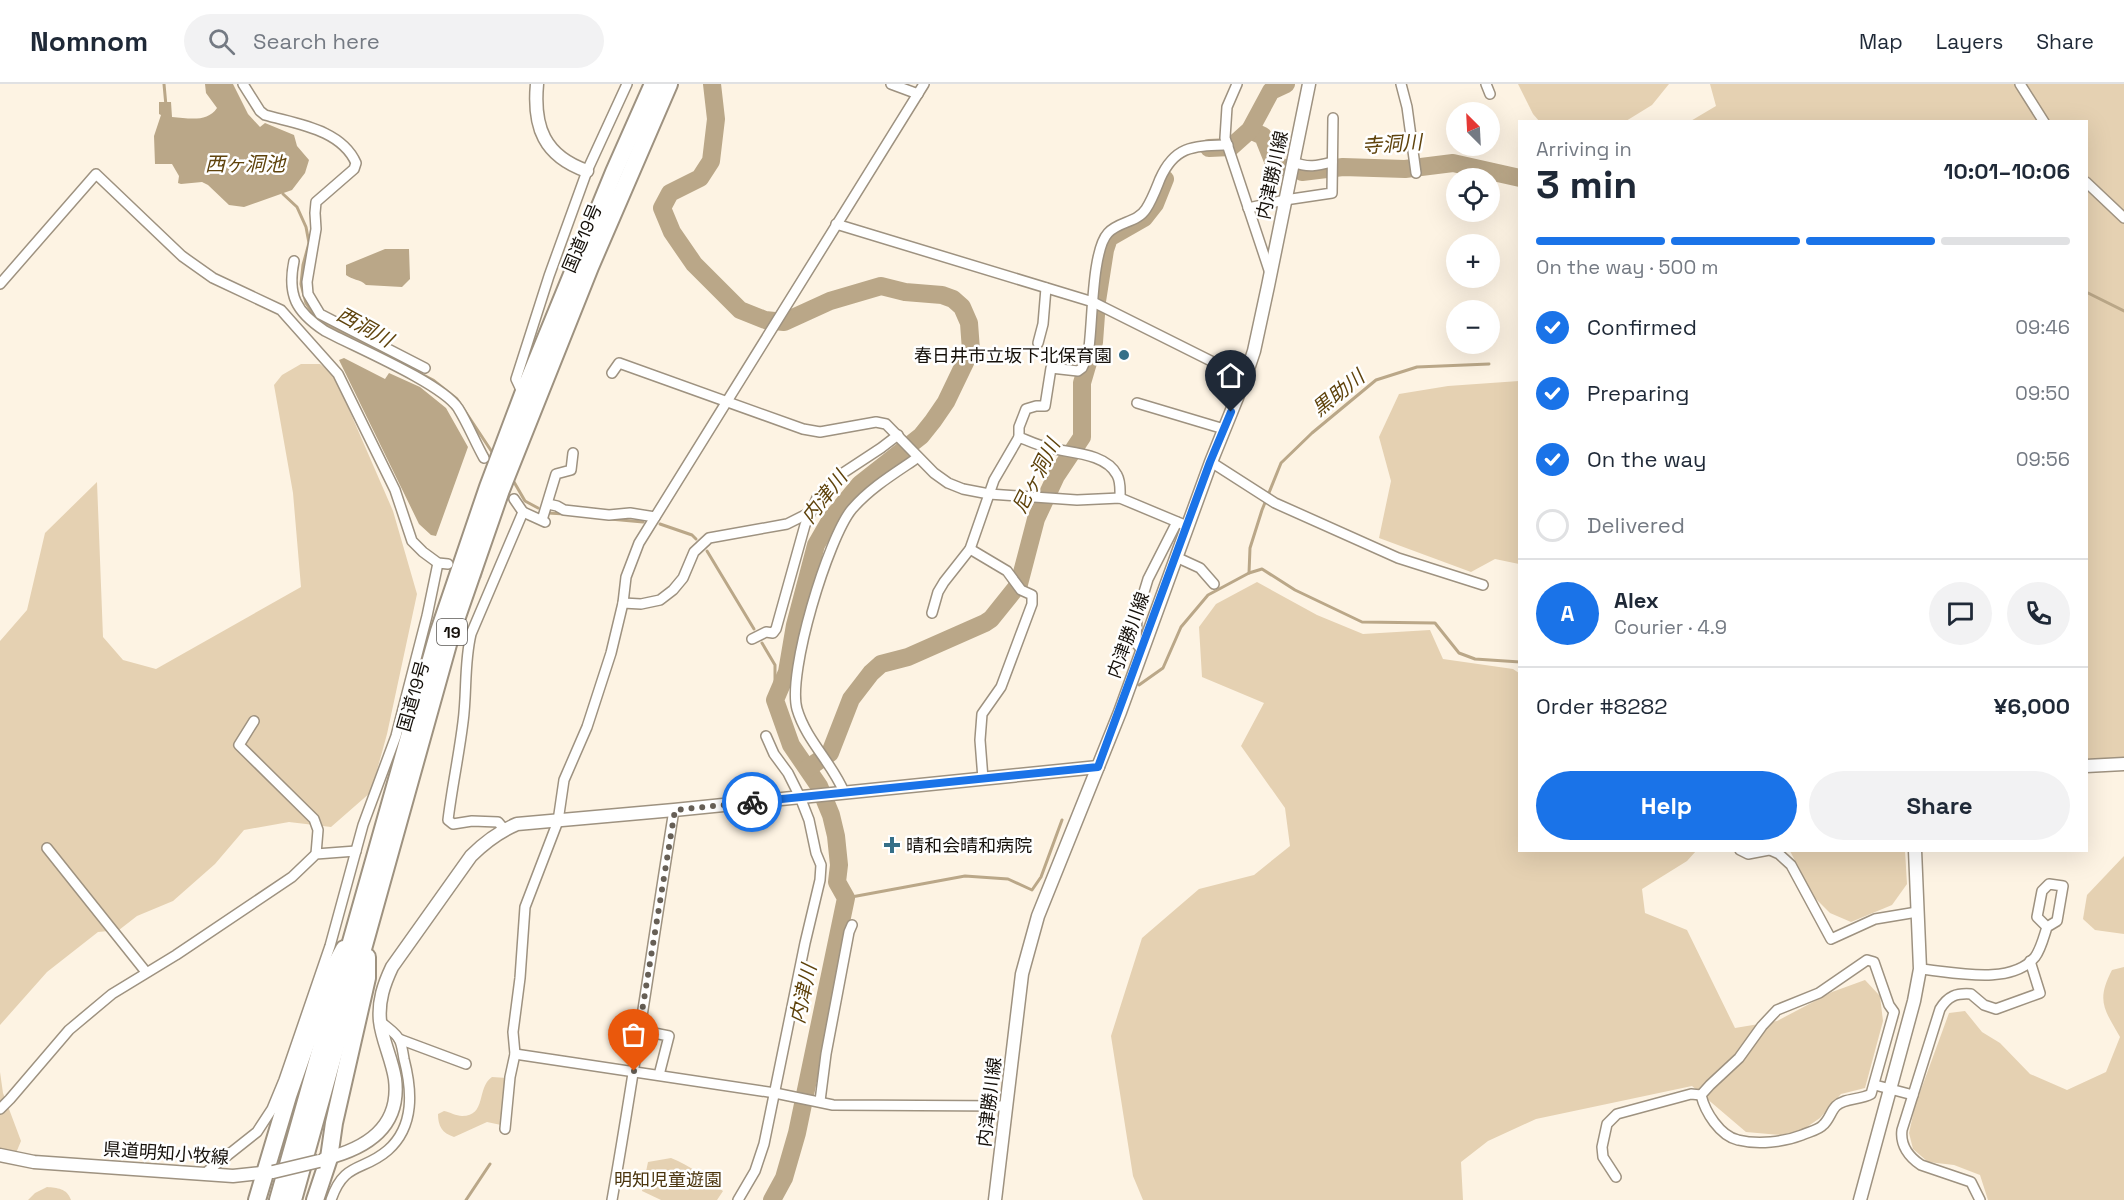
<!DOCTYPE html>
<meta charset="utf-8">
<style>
:root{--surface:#fff;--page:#f2f2f3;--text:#1f2937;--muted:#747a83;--line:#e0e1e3;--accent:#1a73e8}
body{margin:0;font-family:"Space Grotesk","Noto Sans JP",sans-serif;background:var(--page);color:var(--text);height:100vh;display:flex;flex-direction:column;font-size:22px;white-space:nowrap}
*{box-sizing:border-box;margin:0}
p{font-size:20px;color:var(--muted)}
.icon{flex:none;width:33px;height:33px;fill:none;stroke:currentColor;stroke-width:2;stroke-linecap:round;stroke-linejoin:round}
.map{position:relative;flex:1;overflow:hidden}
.details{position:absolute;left:1518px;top:36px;width:570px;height:732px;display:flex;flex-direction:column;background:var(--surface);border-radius:0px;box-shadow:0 6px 24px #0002}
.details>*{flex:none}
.needle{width:39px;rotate:336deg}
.tools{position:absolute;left:1446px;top:18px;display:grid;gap:12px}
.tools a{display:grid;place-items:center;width:54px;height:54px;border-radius:50%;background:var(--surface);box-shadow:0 6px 24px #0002;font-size:30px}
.pin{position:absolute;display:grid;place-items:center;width:51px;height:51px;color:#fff;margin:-62px -26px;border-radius:50% 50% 50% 0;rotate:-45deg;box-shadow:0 0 6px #0007}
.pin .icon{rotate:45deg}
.courier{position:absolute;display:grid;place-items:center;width:60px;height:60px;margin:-30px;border:4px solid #1a73e8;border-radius:50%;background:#fff;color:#222;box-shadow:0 2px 8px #0007}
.overview em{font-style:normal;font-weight:800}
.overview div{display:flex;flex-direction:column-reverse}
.overview{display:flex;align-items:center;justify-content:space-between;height:102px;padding:0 18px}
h1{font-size:39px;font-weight:800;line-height:45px}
.bar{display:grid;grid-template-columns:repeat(4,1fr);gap:9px 6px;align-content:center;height:72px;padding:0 18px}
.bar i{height:8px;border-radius:4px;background:var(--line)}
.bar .current{background:var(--accent)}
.bar p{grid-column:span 4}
.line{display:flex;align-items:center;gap:15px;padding:0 18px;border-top:2px solid var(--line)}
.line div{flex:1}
.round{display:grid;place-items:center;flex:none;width:63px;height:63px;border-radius:32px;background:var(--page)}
ol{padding:0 18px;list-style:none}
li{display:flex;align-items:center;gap:18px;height:66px}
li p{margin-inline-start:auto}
li .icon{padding:6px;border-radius:50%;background:var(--accent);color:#fff;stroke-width:4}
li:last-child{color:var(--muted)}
li i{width:33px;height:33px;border:3px solid var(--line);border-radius:50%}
.primary-button{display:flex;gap:12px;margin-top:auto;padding:12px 18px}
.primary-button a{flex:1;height:69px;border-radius:36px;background:var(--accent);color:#fff;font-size:24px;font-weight:800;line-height:69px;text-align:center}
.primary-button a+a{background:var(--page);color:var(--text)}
header{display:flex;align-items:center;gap:36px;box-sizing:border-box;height:84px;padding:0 30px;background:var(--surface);border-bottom:2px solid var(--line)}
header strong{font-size:28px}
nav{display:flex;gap:33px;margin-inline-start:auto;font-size:21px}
.search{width:420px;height:54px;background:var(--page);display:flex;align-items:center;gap:15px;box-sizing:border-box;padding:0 21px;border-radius:33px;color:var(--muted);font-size:22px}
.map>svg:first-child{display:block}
.green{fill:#e5d1b2}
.water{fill:#baa788}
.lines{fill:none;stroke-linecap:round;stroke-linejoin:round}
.stream{stroke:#baa788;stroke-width:3}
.river{stroke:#baa788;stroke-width:18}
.street-tunnel{stroke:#dad1c2;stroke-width:9;stroke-dasharray:9 4.5;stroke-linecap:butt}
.street-casing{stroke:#9e9280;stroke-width:12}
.secondary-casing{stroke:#9e9280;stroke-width:15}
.highway-casing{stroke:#9e9280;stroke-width:20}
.street{stroke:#fff;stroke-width:9}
.secondary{stroke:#fff;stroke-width:12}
.highway{stroke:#fff;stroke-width:16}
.secondary-bridge-casing{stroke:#9e9280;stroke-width:15;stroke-linecap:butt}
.secondary-bridge{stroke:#fff;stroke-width:12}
.done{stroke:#665f56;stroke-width:6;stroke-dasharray:0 10.8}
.route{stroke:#1a73e8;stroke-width:8}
.poi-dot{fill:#356f88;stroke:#fff;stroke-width:2}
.labels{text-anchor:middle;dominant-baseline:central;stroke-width:5;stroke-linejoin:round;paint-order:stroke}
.shield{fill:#fff;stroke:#5b5854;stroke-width:1.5}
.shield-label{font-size:16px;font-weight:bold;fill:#15100a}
.street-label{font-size:18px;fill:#15100a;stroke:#fff}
.poi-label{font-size:18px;fill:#15100a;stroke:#fff;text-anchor:end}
.park-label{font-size:18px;fill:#4b350e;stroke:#fff}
.water-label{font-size:20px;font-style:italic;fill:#5f430c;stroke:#fff}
</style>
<header>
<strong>Nomnom</strong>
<div class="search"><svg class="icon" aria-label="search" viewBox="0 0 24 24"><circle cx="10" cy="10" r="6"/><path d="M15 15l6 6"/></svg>Search here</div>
<nav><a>Map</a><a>Layers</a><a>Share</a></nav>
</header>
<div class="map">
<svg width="2124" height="1116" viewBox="0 0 2124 1116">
<rect width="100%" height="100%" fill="#fdf3e3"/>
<!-- green -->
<g class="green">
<path d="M 1518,0 L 1669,0 L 1652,21 L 1626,37 L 1540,38 L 1533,30 Z"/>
<path d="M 1710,0 L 2124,0 L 2124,676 L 2087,678 L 2086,38 L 1689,38 L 1716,22 Z"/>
<path d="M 301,280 L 320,280 L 334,291 L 393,427 L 417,510 L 387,650 L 371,708 L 331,743 L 289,738 L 244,746 L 215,780 L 173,817 L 137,832 L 119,846 L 98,848 L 47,888 L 0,941 L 0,557 L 27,526 L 45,449 L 97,398 L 103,553 L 123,576 L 156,585 L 301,503 L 293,409 L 274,301 L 282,291 Z"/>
<path d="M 1519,297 L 1519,480 L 1495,475 L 1471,488 L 1379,454 L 1391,397 L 1379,353 L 1399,310 L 1448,302 Z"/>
<path d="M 1257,498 L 1317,531 L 1363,550 L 1430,546 L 1443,575 L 1513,585 L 1519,589 L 1520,766 L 1696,767 L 1687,777 L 1642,805 L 1645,829 L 1687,846 L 1735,944 L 1777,937 L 1832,908 L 1865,896 L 1880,912 L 1883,937 L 1865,1004 L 1841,1010 L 1820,1034 L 1801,1047 L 1781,1051 L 1746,1048 L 1692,1002 L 1536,1035 L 1488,1057 L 1461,1078 L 1463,1116 L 1143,1116 L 1133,1092 L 1111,952 L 1142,854 L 1199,805 L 1254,791 L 1290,762 L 1285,724 L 1241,662 L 1264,619 L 1202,593 L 1199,543 L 1216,520 Z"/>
<path d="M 1790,767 L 1905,767 L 1907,800 L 1892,821 L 1851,838 L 1830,829 L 1814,813 Z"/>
<path d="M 2124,772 L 2124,850 L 2095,846 L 2083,835 L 2087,811 Z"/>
<path d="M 2124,883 L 2124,1116 L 1988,1116 L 1980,1091 L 1954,1081 L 1928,1078 L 1913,1065 L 1909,1049 L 1915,1022 L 1949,929 L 1965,927 L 1982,948 L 2000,959 L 2030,990 L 2067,1006 L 2106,988 L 2120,953 C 2104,925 2096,917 2112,886 Z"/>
<path d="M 0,988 L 3,1009 L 21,1057 L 16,1069 L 0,1071 Z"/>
<path d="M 492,993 L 507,994 L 501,1041 L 487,1038 L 454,1053 C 442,1049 438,1042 438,1030 L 444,1027 C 450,1028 456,1032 462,1032 C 487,1032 476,1004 492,993 Z"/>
<path d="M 671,1074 C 690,1081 706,1095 723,1107 L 717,1116 L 661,1116 L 642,1107 L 648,1078 Z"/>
<path d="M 47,1103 C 57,1104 67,1104 71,1116 L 28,1116 L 35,1109 Z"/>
</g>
<!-- water -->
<g class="water">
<path d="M 205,0 L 233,0 L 248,30 L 260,43 L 265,39 L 294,51 L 297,62 L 309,76 L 305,89 L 292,106 L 244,123 L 229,121 L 208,101 L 202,98 L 181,100 L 178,99 L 179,92 L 172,80 L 155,80 L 154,52 L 161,31 L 159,30 L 159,18 L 171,18 L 172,33 C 188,34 207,39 217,24 L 206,9 Z"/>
<path d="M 385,165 L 409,165 L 410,195 L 402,203 L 366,201 C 360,195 352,196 346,191 L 346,181 Z"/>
<path d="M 344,274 L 385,295 L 389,289 L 420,303 L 446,324 L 468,363 L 436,452 L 431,451 L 419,440 L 339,276 Z"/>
</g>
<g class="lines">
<!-- stream -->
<g class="stream">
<path d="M 164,0 L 166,22"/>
<path d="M 283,110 L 297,123 L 306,143 L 309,159 L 303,181 L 301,200 L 306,219 L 312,228 L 328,241 L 433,296 L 457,315 L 492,368"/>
<path d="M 2086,208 L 2124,227"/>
<path d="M 514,398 L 525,417 L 538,424"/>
<path d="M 548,429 L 565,430"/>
<path d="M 610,435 L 643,438"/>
<path d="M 660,440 L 692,451 L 696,455"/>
<path d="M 707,467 L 754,545"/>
<path d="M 1249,489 L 1262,485 L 1295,506 L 1362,538 L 1435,539 L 1459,569 L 1475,575 L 1520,578"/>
<path d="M 762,559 L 775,581 L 775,616"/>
<path d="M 1139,601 L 1163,584 L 1181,543 L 1208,511 L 1249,489 L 1250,464 L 1262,426 L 1281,379 L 1312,349 L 1376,296 L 1417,283 L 1489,280"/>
<path d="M 846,814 L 965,792 L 1008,795 L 1032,806 L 1041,793 L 1062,736"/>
<path d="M 466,1116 L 490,1080"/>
</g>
<!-- river -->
<g class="river">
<path d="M 712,0 L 716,35 L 711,77 L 700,94 L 670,109 L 662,124 L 672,148 L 694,180 L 740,226 L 765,236 L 784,238 L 830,217 L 881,202 L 905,208 L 942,211 L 953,215 L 962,223 L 969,239 L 971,266 L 946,318 L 933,337 L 921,352 L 860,400 L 831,435 L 816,461 L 795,541 L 787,588 L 775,616 L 791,661 L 819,702 L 831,731 L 836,752 L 839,781 L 837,798 L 846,814 L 797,1049 L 784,1094 L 772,1116"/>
<path d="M 1250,46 L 1263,52 L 1275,82 L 1282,83"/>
<path d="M 1209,64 L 1231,63 L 1250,46 L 1271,7 L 1286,0"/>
<path d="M 1302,88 L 1343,83 L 1405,85 L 1453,79 L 1520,94"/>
<path d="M 808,684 L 830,669 L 851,615 L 871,589 L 881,580 L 908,573 L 985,539 L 991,535 L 1019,500 L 1036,435 L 1056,392 L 1082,353 L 1082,299 L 1094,258 L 1097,217 L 1105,166 L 1109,154 L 1144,134 L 1155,120 L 1165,95"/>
</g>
<!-- street-tunnel -->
<path class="street-tunnel" d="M 448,480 L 487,491"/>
<!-- street casing -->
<g class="street-casing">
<g id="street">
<path d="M 243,0 L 260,27 L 265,31 C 296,40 341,45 356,79 L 354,85 L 316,118 L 315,129 L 316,145 L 307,198 L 308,210 L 320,230 L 425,284"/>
<path d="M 891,0 L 918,10"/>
<path d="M 1237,0 L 1227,23 L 1225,54 L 1270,189"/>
<path d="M 1401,0 L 1407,23 L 1416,89"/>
<path d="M 1486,0 L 1490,10"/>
<path d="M 2020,0 L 2044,38"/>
<path d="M 1293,78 C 1308,84 1317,82 1332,78"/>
<path d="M 2086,98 L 2124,134"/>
<path d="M 1248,124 L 1285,116 L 1332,109 L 1333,34"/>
<path d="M 836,140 L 1093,218 L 1245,294"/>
<path d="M 294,177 C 287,211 296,228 325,247 C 355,263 441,299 458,324 C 468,340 475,358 484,374"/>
<path d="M 0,200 L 96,90 L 182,172 L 213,194 L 281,226 L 338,290 L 395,406 L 412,457 L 423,468 L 438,479 L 448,480"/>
<path d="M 1038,259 L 1043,240 L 1046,204"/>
<path d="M 612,289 L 619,279 L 803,345 L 820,348 L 876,338 L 886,340 L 934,389 L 948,399 L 963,405 L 989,410 L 1077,416 L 1120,414 L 1187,442"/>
<path d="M 523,310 L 516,295 L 549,192 L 587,87 L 627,0"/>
<path d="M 1137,319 L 1224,345"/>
<path d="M 1211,378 L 1275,419 L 1398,474 L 1483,501"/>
<path d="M 1120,414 C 1120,406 1121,398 1117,391 C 1106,369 1070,369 1050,364 C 1039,362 1029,357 1019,353 L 1019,343 L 1026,325 L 1036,322 L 1045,322 L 1051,284 L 1078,287 L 1082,284 L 1088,271 C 1093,244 1091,167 1108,149 C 1119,137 1137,139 1146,125 C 1152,116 1156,105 1160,95 C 1175,61 1194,62 1228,61"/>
<path d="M 514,415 L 523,428 L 545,438"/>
<path d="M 548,420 L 557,422 L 564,426 L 609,431 L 630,429 L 655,433"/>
<path d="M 542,436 L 556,390 L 571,386 L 573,369"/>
<path d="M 970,465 L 1007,487 L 1021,506 L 1032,511 L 1032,520 L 1001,603 L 982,630 L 980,656 L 983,695"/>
<path d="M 1176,473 L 1200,484 L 1214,500"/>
<path d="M 623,519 L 641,520 L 660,516 L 673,506 L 683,494 L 694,468 L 709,454 L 787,440 L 811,428"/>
<path d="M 932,529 L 938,508 L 944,498 L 970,465 L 994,396 L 1019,353"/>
<path d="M 752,555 L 766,548 L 773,549 L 776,545 L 805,441 L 817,414 L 843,389 L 881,364 L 898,351"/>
<path d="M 1142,566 L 1136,559 L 1137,531 L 1148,495 L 1177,438"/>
<path d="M 254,637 L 239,661 L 314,735 L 318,746 L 316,770"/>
<path d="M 844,708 C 832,679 806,656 797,625 C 787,589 828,454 852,425 C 870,404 895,389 917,374"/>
<path d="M 504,745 L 498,738 L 472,737 L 453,740 L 448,736 C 452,703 459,671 463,638 C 467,609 464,579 471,550 L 523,428"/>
<path d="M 47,764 L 146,888"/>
<path d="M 1740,766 L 1748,770 L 1769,766"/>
<path d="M 1770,766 L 1779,770 L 1791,781 L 1831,855 L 1875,835 L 1917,828"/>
<path d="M 1867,876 L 1874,878 L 1889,921 L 1894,928 L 1871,1010 C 1860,1016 1844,1014 1836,1022 C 1831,1027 1829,1036 1823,1041 C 1819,1046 1808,1048 1802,1051 C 1784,1058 1758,1061 1738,1056 C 1720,1052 1705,1028 1701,1011 L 1710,1001 L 1739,974 L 1762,942 L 1777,926 L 1819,909 Z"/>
<path d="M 1920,885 C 1954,888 2011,902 2035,873 C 2041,865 2044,852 2047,843 L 2037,833 L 2042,807 L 2049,800 L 2063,802 L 2057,837 L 2047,843"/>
<path d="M 639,946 L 669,952 L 659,991"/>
<path d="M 399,955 L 466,980"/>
<path d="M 515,970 L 775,1009 L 833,1021 L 1006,1022"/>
<path d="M 1875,1001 L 1913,1011"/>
<path d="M 820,1017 L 826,970 L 849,848 L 852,841"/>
<path d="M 0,1025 L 10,1015 L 69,946 L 112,910 L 176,871 L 292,793 L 316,770 L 356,767"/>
<path d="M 505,1045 L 510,993 L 515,970 L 513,948 L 520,894 L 525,823 L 558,737 L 564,696 L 587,643 L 611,569 L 623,519 L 626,493 L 639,459 L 924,0"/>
<path d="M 204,1090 L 257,1048 L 272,1025 L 284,996 L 330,862 L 363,741 L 396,652 L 427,532 L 438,479"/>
<path d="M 1616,1093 L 1603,1073 L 1602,1063 L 1607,1040 L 1617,1030 L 1691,1010 L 1701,1011"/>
<path d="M 331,1116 C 344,1077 363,1088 388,1066 C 415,1042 412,1006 404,975 C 403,969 402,962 400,957 C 397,949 386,943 380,937"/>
<path d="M 612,1116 C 635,986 653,856 674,726"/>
<path d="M 738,1116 L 755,1087 L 764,1060 L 805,859 L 820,796 L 821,781 L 816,769 L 809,736 L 800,713 L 788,689 L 774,670 L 766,652"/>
<path d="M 1980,1116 L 1971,1098 L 1921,1081 C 1909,1073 1900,1061 1902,1046 L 1940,925 C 1948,912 1956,909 1971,910 L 1984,921 L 1996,925 L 2040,909 L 2030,877"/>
</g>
</g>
<!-- secondary casing -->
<g class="secondary-casing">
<g id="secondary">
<path d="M 537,0 C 533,43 544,72 587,87"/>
<path d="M 2086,682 L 2124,680"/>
<path d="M 0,1071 L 34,1078 L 233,1092 L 271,1088"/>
<path d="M 324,1075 C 365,1065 401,1044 395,995 C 392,975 382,956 380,937 C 378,917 384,900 392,883 L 471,772 C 485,758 498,748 517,740 L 674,726 L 1098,683"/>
<path d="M 995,1116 L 1022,890 L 1038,832 L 1120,628 L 1211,378 L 1245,294 L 1254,267 L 1268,202 L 1309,0"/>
<path d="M 1860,1116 L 1914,917 L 1920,885 L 1915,766"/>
</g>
</g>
<!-- highway casing -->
<g class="highway-casing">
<g id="highway">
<path d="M 257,1116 L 288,1012 L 330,891 L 344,865"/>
<path d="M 278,1116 L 439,547 L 488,403 L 523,310 L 614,88 L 653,0"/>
<path d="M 293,1116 L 450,553 L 501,406 L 590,183 L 669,0"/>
<path d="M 315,1116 L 329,1074 L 334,1039 L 367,894 L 367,873"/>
</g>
</g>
<!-- street -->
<use href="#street" class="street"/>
<!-- secondary -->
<use href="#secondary" class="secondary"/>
<!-- highway -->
<use href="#highway" class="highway"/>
<!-- secondary-bridge casing -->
<g class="secondary-bridge-casing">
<path id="secondary-bridge" d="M 273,1088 L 319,1077"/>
</g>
<!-- secondary-bridge -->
<use href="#secondary-bridge" class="secondary-bridge"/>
</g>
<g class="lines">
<!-- done -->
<path class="done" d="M 634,987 L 639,946 L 675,726 L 752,718"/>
<!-- route -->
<path class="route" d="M 752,718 L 1098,683 L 1210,378 L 1231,328"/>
</g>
<!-- markers -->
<g class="poi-dot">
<circle cx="1124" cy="271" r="6"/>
<path d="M889 752h6v6h6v6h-6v6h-6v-6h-6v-6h6z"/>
</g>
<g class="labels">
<!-- shield labels -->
<rect class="shield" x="437" y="535" width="30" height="26" rx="4.5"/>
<g class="shield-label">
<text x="452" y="548">19</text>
</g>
<!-- street labels -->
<g class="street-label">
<text transform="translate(1272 91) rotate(-78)">内津勝川線</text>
<text transform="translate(582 154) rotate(-67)">国道19号</text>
<text transform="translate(1128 551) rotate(-70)">内津勝川線</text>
<text transform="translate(413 612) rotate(-74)">国道19号</text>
<text transform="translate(989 1018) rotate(-83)">内津勝川線</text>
<text transform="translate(166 1069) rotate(4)">県道明知小牧線</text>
</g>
<!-- poi labels -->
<g class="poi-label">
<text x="1112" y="271">春日井市立坂下北保育園</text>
<text x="906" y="761" text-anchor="start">晴和会晴和病院</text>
</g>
<!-- park labels -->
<g class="park-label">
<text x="668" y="1095">明知児童遊園</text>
</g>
<!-- water labels -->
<g class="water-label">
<text transform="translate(1392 60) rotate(-4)">寺洞川</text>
<text x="245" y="80">西ヶ洞池</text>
<text transform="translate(365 243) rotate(29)">西洞川</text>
<text transform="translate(1338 309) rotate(-39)">黒助川</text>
<text transform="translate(1036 392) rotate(-63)">尼ヶ洞川</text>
<text transform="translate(824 413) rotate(-52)">内津川</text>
<text transform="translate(803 910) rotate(-78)">内津川</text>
</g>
</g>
</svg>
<div class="tools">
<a><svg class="needle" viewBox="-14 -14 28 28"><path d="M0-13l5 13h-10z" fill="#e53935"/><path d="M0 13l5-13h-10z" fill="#747a83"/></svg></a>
<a><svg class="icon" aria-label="locate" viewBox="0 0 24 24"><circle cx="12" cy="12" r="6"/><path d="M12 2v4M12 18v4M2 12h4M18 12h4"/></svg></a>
<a>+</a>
<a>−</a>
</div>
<div class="pin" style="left:634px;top:987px;background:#ea580c"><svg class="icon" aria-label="bag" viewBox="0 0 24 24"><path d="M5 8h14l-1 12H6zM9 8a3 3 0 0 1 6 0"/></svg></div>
<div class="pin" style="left:1231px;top:328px;background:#1f2937"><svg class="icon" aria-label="home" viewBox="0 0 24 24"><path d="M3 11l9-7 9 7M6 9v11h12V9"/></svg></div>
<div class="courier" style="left:752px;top:718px"><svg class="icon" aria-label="bike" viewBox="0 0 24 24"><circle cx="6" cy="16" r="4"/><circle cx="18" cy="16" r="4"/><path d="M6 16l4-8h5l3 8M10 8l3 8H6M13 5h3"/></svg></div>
<section class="details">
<div class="overview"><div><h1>3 min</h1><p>Arriving in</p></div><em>10:01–10:06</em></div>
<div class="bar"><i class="current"></i><i class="current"></i><i class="current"></i><i></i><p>On the way · 500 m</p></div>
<ol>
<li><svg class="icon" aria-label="check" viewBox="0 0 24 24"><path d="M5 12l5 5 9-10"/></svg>Confirmed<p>09:46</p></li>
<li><svg class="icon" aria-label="check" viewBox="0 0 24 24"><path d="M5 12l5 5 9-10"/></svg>Preparing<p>09:50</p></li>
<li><svg class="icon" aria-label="check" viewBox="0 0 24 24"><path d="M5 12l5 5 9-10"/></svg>On the way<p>09:56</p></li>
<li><i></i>Delivered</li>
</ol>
<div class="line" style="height:108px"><b class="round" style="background:var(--accent);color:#fff">A</b><div><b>Alex</b><p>Courier · 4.9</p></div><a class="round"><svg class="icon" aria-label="chat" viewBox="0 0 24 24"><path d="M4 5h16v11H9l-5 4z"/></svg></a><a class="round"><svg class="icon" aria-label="phone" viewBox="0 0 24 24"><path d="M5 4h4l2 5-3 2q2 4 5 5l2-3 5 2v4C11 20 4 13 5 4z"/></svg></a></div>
<div class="line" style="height:78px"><div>Order #8282</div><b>¥6,000</b></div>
<div class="primary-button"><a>Help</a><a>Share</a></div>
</section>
</div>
